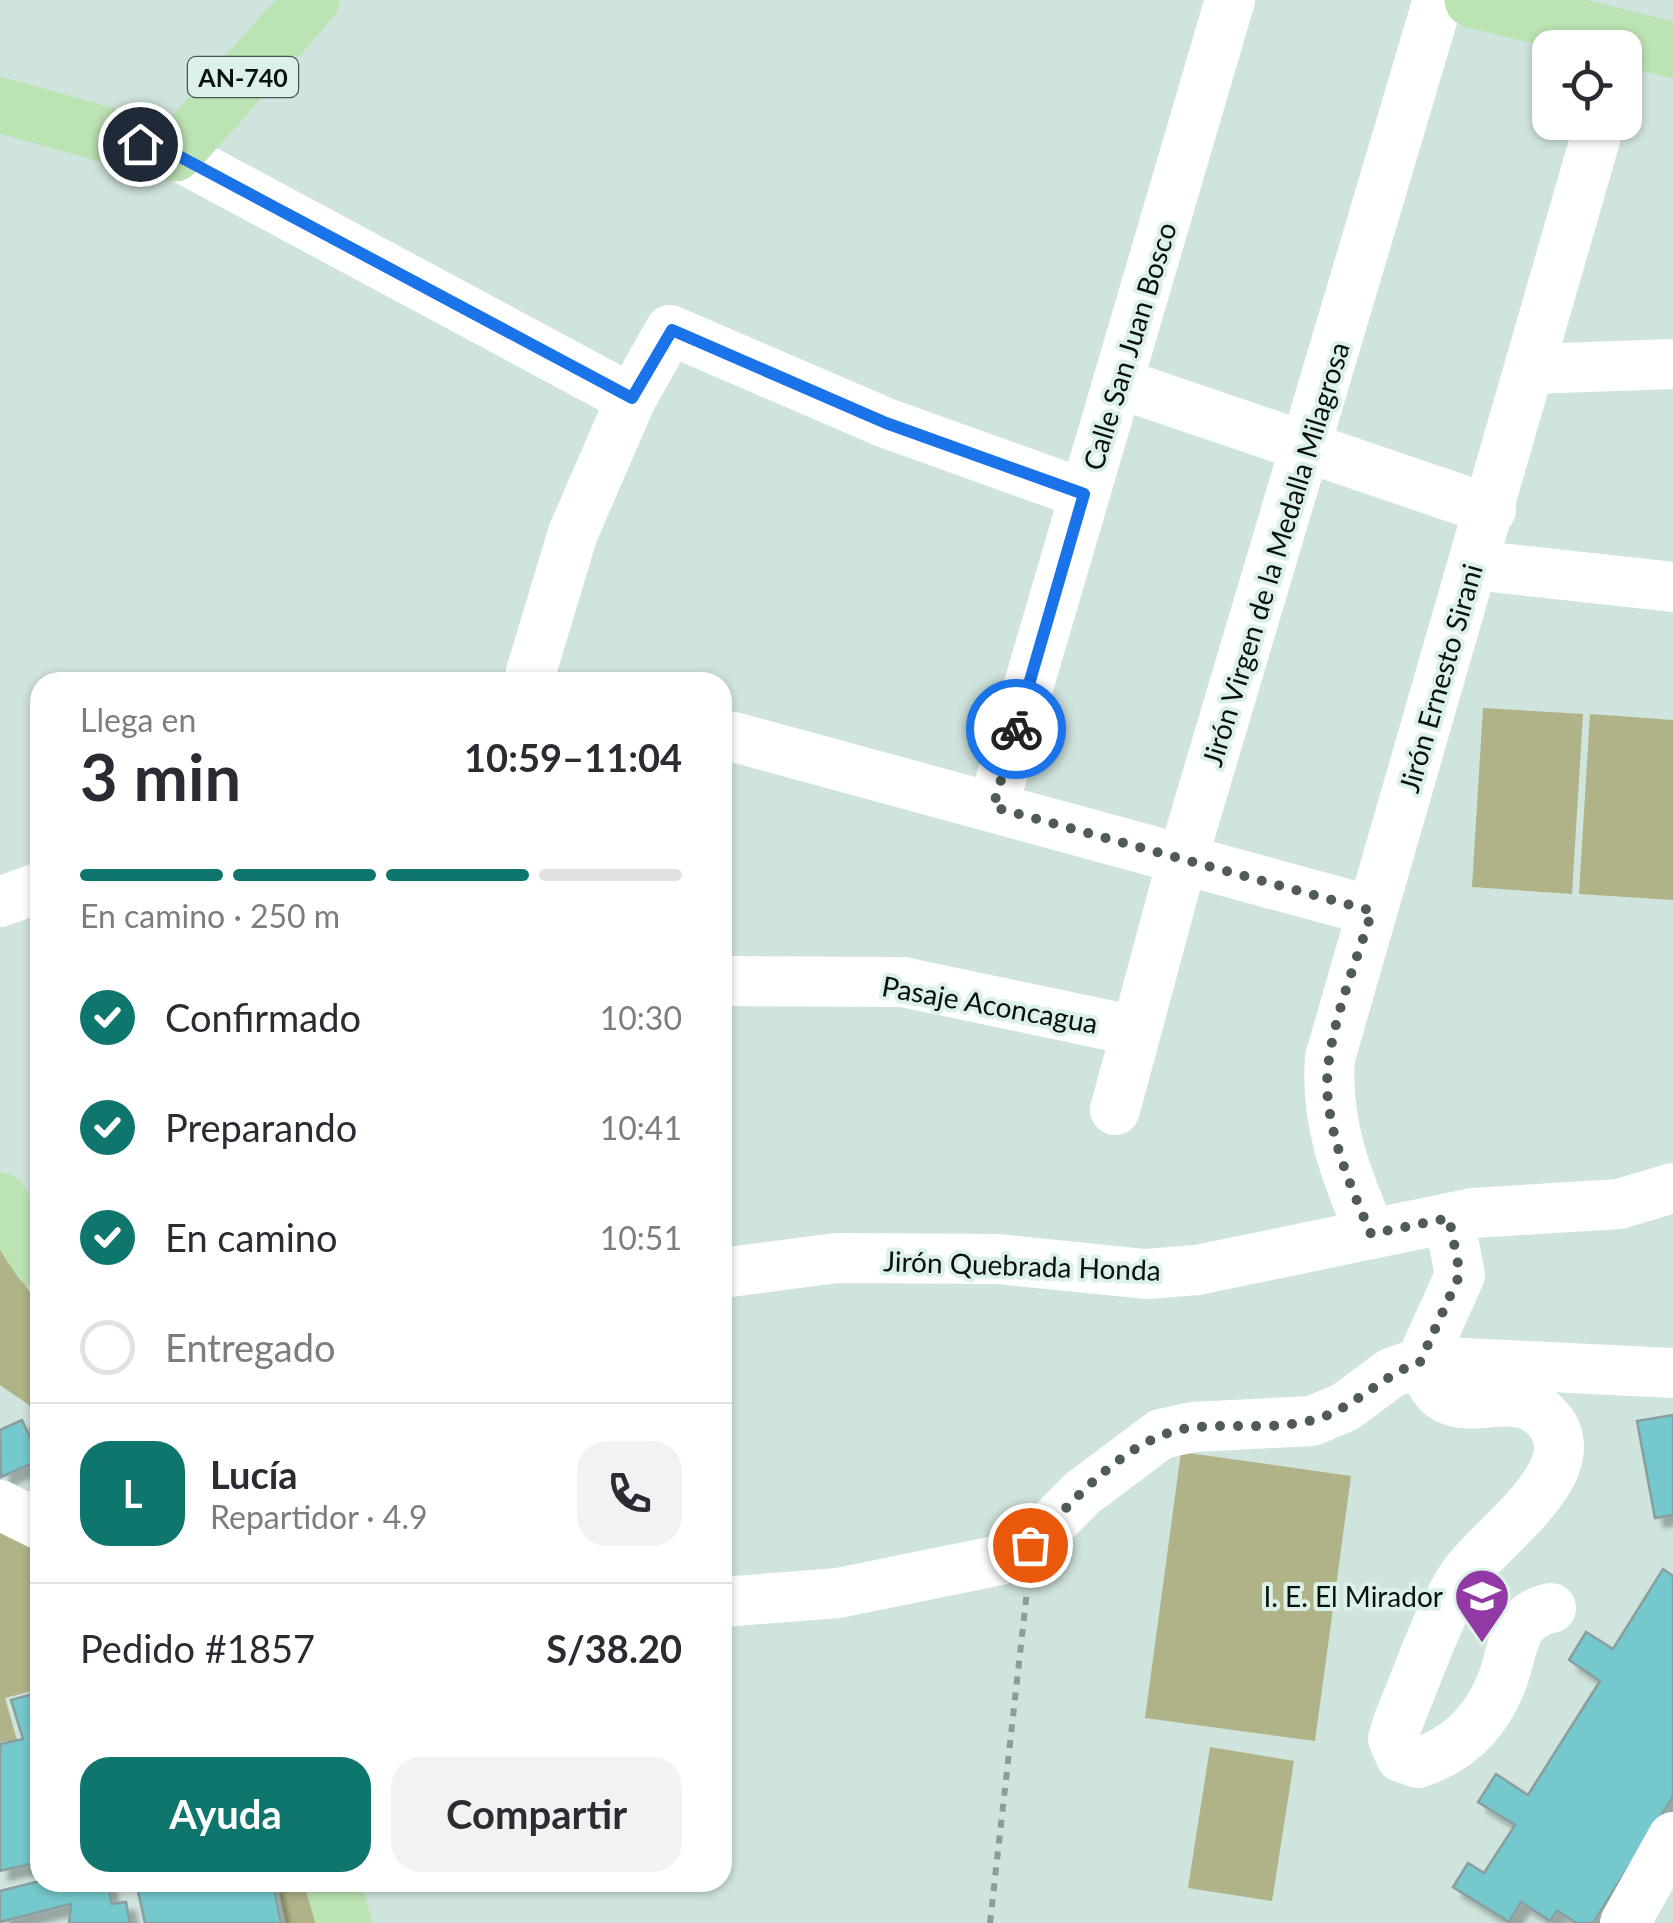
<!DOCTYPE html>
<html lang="es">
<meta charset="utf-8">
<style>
:root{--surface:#fff;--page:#f2f2f3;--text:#2b2b33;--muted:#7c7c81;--line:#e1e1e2;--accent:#0f766e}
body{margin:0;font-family:Lato,sans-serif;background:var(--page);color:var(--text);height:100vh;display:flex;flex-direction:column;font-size:38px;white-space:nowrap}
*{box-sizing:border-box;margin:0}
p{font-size:32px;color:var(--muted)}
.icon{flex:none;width:55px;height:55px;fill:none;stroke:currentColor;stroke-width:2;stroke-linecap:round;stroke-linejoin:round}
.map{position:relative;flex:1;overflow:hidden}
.panel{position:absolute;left:30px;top:672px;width:702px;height:1220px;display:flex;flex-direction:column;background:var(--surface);border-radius:30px;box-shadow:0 2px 8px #0004}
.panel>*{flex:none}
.fabs{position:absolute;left:1532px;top:30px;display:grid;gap:20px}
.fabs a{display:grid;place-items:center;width:110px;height:110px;border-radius:20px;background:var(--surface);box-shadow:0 2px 8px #0004;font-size:50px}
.pin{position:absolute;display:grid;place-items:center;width:85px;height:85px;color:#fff;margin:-42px;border:5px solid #fff;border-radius:50%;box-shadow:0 2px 10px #0007}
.courier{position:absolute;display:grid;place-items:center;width:100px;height:100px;margin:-50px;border:8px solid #1a73e8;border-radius:50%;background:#fff;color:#222;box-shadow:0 2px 12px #0007}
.head em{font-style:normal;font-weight:700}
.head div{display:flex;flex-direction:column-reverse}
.head{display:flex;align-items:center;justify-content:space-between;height:170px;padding:0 50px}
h1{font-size:65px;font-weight:700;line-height:75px}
.bar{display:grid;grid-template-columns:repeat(4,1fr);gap:15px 10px;align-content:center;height:120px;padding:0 50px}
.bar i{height:12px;border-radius:8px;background:var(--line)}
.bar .selected{background:var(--accent)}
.bar p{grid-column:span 4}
.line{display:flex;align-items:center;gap:25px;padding:0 50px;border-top:2px solid var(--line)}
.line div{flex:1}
.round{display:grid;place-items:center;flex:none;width:105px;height:105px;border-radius:30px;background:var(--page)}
ol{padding:0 50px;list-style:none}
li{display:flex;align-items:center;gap:30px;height:110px}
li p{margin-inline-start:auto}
li .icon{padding:10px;border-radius:50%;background:var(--accent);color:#fff;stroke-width:4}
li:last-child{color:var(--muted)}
li i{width:55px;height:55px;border:5px solid var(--line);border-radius:50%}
.action{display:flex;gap:20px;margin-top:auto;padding:20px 50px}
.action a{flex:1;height:115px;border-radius:30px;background:var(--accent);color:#fff;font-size:40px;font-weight:700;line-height:115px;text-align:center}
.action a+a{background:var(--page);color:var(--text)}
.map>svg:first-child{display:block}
.green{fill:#b0b287}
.building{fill:#74c8cc;stroke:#889e9f;stroke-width:2.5;filter:url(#shadow)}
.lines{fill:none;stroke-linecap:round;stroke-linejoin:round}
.path{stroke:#8d9e97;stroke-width:6;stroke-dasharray:8 8;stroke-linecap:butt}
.minor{stroke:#fff;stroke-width:50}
.major{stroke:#bce3b3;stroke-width:55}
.done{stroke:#4f5b56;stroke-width:10;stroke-dasharray:0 18}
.route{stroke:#1a73e8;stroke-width:12}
.labels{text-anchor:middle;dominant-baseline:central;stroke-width:8;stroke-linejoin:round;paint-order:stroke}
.shield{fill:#dcf2e9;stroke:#495450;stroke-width:2.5}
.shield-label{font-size:25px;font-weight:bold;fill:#0a110e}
.street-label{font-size:28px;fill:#0a110e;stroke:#dcf2e9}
.poi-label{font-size:28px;fill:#0a110e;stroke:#dcf2e9;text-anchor:end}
</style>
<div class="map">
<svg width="1673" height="1923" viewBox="0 0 1673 1923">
<defs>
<filter id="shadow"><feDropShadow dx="9" dy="9" stdDeviation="2.5" flood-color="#0004"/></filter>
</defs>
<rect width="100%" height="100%" fill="#cfe4dc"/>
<!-- green -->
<g class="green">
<path d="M 1483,708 L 1583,714 L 1572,894 L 1472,887 Z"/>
<path d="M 1590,714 L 1673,720 L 1673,900 L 1579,894 Z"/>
<path d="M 0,1245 L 40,1308 L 40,1432 L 29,1405 L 0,1385 Z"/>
<path d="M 1181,1452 L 1351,1476 L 1315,1741 L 1145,1718 Z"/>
<path d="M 0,1523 L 40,1541 L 40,1666 L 36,1668 L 40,1689 L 5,1698 L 17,1740 L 0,1742 Z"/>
<path d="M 1210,1747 L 1294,1761 L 1272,1901 L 1188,1888 Z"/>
<path d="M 277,1883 L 304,1883 L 318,1923 L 286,1923 Z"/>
</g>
<!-- building -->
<g class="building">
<path d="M 1673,1415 L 1673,1515 L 1655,1518 L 1637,1421 Z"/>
<path d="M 22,1420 L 40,1460 L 1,1477 L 0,1430 Z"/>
<path d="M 1663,1569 L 1673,1576 L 1673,1797 L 1593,1923 L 1577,1923 L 1557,1911 L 1550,1921 L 1521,1902 L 1509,1922 L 1453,1887 L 1468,1863 L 1484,1873 L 1515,1825 L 1478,1802 L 1496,1774 L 1528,1795 L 1600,1681 L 1569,1660 L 1586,1632 L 1613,1649 Z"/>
<path d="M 40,1692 L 40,1862 L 0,1871 L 0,1744 L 23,1739 L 11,1700 Z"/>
<path d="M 40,1881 L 107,1882 L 112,1904 L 126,1902 L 130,1923 L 69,1923 L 71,1904 L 0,1922 L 0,1891 Z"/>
<path d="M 136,1882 L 273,1882 L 281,1923 L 145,1923 Z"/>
</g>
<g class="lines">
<!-- path -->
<path class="path" d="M 990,1923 L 1027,1591"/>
<!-- minor -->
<g class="minor">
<path d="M 175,154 L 631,399"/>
<path d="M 1531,369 L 1673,364"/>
<path d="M 1118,383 L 1491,510"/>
<path d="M 1473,565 L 1673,587"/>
<path d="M 531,672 L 573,533 L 631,399 L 670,330 L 886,423 L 1084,494"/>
<path d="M 734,737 L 1372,911"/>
<path d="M 993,807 L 1230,0"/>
<path d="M 0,902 L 40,887"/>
<path d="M 722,981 L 903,982 L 1136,1031"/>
<path d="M 1115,1110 L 1182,861 L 1438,0"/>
<path d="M 1449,1218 L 1460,1275 L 1421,1362 C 1426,1372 1432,1388 1441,1395 C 1471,1417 1513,1386 1543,1414 C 1601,1467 1485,1539 1460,1581 C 1434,1624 1418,1675 1398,1722 L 1393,1739 L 1401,1757 L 1418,1763 C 1457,1750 1484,1725 1500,1686 C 1515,1653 1508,1617 1551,1608"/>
<path d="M 1371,1234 C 1346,1176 1325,1121 1330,1058 L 1600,122"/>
<path d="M 722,1273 L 837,1258 L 998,1259 L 1146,1274 L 1197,1270 L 1473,1213 L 1619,1204 L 1673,1188"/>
<path d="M 0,1505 L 40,1525"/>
<path d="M 722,1602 L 838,1593 L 1000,1560 L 1031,1545 L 1081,1494 L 1161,1434 L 1193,1427 L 1312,1421 L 1345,1407 L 1391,1373 L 1424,1361 L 1673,1373"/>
<path d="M 1625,1923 L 1673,1837"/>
</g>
<!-- major -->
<g class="major">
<path d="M 1472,0 L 1673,50"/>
<path d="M 0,105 L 175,154 L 312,0"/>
<path d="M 0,1200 L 40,1261"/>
<path d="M 332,1882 L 344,1923"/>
</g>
</g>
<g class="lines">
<!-- done -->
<path class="done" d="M 1016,729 L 993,807 L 1372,911 C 1356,964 1321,1045 1328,1100 C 1333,1146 1353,1192 1371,1234 L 1449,1218 L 1460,1274 L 1420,1362 C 1380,1376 1353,1410 1313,1420 C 1276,1430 1235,1424 1197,1427 C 1130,1432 1075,1500 1030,1545"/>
<!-- route -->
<path class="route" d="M 140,144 L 175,154 L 632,398 L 672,330 L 886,423 L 1084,494 L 1016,729"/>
</g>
<!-- icons -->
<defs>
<g id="school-pin" transform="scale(2.875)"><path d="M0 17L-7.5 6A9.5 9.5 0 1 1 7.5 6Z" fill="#9339a5" stroke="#dcf2e9"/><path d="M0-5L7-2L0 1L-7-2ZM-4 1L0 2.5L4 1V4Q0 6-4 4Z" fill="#fff"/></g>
</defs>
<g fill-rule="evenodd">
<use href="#school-pin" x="1482" y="1596"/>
</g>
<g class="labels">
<!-- shield labels -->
<rect class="shield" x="188" y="57" width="110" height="40" rx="8"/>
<g class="shield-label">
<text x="243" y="77">AN-740</text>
</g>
<!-- street labels -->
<g class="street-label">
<text transform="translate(1129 346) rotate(-73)">Calle San Juan Bosco</text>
<text transform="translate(1275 554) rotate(-73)">Jirón Virgen de la Medalla Milagrosa</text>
<text transform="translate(1440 678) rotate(-74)">Jirón Ernesto Sirani</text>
<text transform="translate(990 1004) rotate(10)">Pasaje Aconcagua</text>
<text transform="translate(1022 1265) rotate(2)">Jirón Quebrada Honda</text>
</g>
<!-- poi labels -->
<g class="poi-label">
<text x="1443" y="1596">I. E. El Mirador</text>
</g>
</g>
</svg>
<div class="fabs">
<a><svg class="icon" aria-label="locate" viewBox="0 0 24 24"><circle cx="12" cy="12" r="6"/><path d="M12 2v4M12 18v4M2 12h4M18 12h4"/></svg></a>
</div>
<div class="pin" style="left:1030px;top:1545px;background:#ea580c"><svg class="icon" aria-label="bag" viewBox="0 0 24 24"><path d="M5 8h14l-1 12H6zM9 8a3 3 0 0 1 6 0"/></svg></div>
<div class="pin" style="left:140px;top:144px;background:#1f2937"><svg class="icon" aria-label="home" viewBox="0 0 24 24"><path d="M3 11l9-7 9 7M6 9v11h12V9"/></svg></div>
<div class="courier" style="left:1016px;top:729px"><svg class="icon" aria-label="bike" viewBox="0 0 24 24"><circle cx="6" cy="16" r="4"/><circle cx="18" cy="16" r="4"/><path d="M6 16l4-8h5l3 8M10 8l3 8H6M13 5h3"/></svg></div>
<section class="panel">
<div class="head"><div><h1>3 min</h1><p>Llega en</p></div><em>10:59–11:04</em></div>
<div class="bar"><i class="selected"></i><i class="selected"></i><i class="selected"></i><i></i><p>En camino · 250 m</p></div>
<ol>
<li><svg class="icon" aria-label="check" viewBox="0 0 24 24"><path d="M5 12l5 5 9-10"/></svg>Confirmado<p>10:30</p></li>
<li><svg class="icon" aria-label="check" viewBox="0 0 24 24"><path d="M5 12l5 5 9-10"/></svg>Preparando<p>10:41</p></li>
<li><svg class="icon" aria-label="check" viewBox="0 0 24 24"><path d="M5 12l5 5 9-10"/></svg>En camino<p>10:51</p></li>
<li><i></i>Entregado</li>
</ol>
<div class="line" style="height:180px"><b class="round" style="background:var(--accent);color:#fff">L</b><div><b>Lucía</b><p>Repartidor · 4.9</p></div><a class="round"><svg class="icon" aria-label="phone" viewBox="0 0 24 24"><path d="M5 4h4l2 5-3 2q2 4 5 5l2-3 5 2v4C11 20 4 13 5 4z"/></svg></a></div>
<div class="line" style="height:130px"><div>Pedido #1857</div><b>S/38.20</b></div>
<div class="action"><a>Ayuda</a><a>Compartir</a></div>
</section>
</div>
